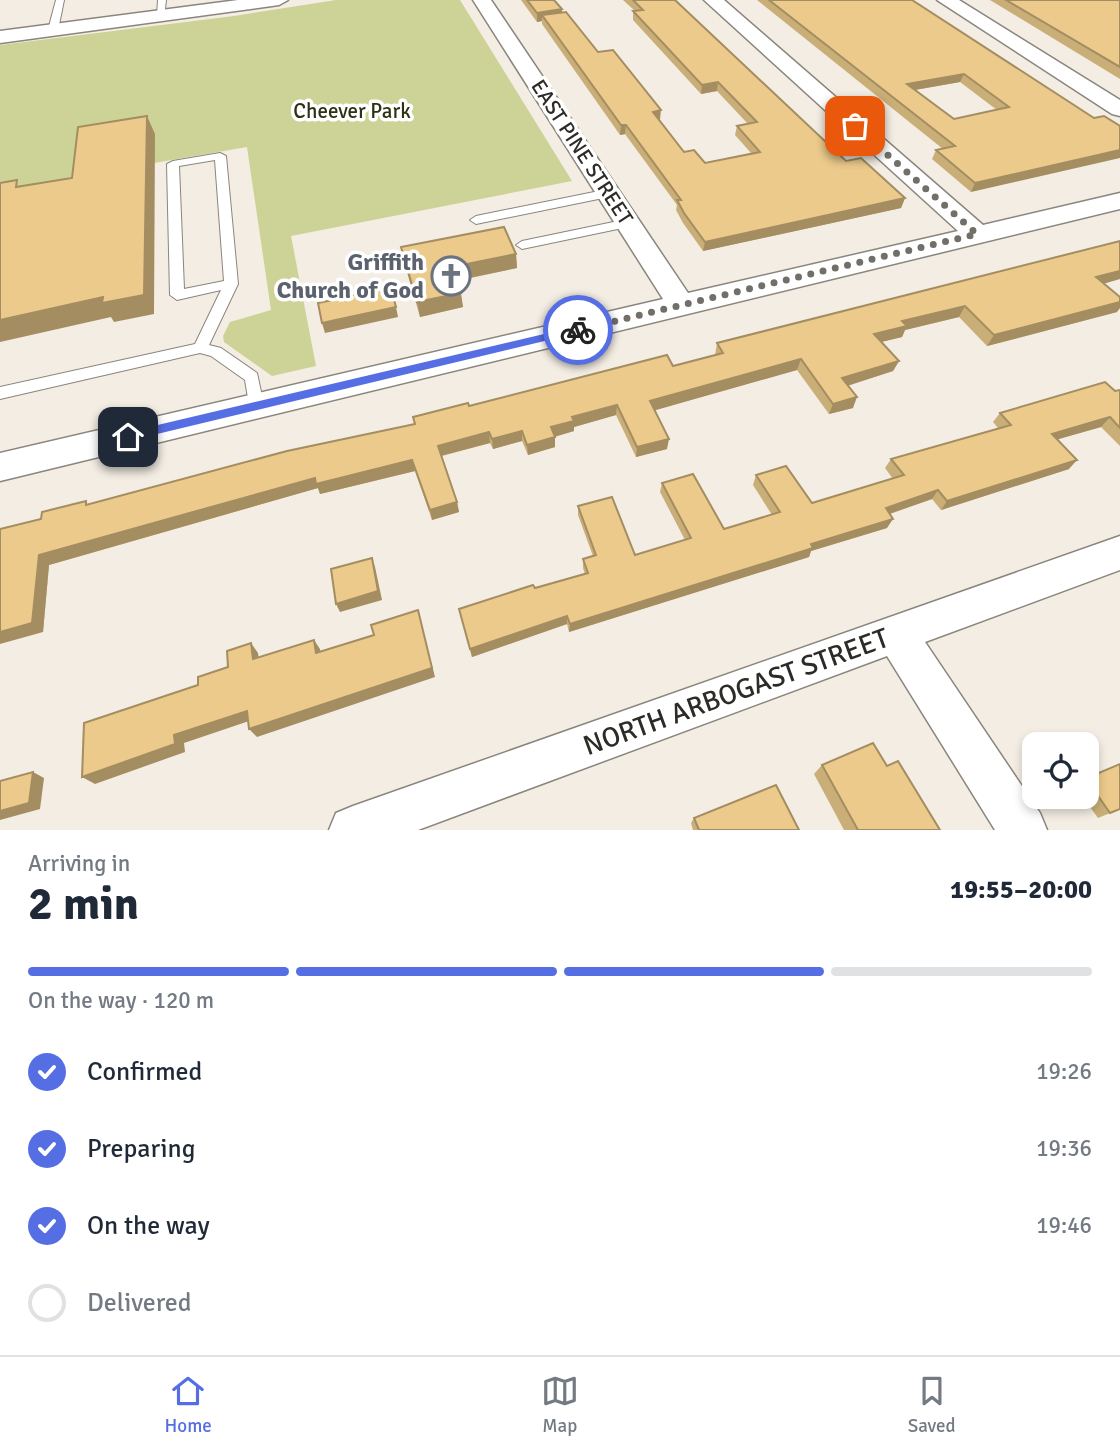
<!DOCTYPE html>
<meta charset="utf-8">
<style>
:root{--surface:#fff;--page:#f2f2f3;--text:#1f2937;--muted:#747a83;--line:#e0e1e3;--accent:#566ee4}
body{margin:0;font-family:Signika,sans-serif;background:var(--page);color:var(--text);height:100vh;display:flex;flex-direction:column;font-size:26px;white-space:nowrap}
*{box-sizing:border-box;margin:0}
p{font-size:23px;color:var(--muted)}
.icon{flex:none;width:38px;height:38px;fill:none;stroke:currentColor;stroke-width:2;stroke-linecap:round;stroke-linejoin:round}
.map{position:relative;height:830px;overflow:hidden}
.drawer{display:flex;flex-direction:column;background:var(--surface);flex:1}
.drawer>*{flex:none}
.controls{position:absolute;left:1022px;top:732px;display:grid;gap:14px}
.controls a{display:grid;place-items:center;width:77px;height:77px;border-radius:14px;background:var(--surface);box-shadow:0 4px 10px #0003;font-size:35px}
.pin{position:absolute;display:grid;place-items:center;width:60px;height:60px;color:#fff;margin:-30px;border-radius:14px;box-shadow:0 4px 10px #0006}
.courier{position:absolute;display:grid;place-items:center;width:70px;height:70px;margin:-35px;border:5px solid #566ee4;border-radius:50%;background:#fff;color:#222;box-shadow:0 2px 9px #0007}
.summary em{font-style:normal;font-weight:700}
.summary div{display:flex;flex-direction:column-reverse}
.summary{display:flex;align-items:center;justify-content:space-between;height:119px;padding:0 28px}
h1{font-size:46px;font-weight:700;line-height:52px}
.bar{display:grid;grid-template-columns:repeat(4,1fr);gap:10px 7px;align-content:center;height:84px;padding:0 28px}
.bar i{height:9px;border-radius:5px;background:var(--line)}
.bar .active{background:var(--accent)}
.bar p{grid-column:span 4}
ol{padding:0 28px;list-style:none}
li{display:flex;align-items:center;gap:21px;height:77px}
li p{margin-inline-start:auto}
li .icon{padding:7px;border-radius:50%;background:var(--accent);color:#fff;stroke-width:4}
li:last-child{color:var(--muted)}
li i{width:38px;height:38px;border:4px solid var(--line);border-radius:50%}
.dock{display:flex;justify-content:space-around;align-items:center;height:98px;border-top:2px solid var(--line);background:var(--surface);font-size:19px;color:var(--muted)}
.dock a{display:grid;justify-items:center;gap:4px}
.dock .active{color:var(--accent)}
.map>svg:first-child{display:block}
.green{fill:#cdd396}
.lines{fill:none;stroke-linecap:round;stroke-linejoin:round}
.lane-casing{stroke:#8a857d;stroke-width:2}
.street-casing{stroke:#8a857d;stroke-width:3}
.lane{fill:#fff;fill-rule:evenodd}
.street{fill:#fff;fill-rule:evenodd}
.wall{fill:#caae78;fill-rule:evenodd}
.shaded-wall{fill:#a48d61}
.building{fill:#ebca8b;stroke:#a48d61;stroke-width:2;fill-rule:evenodd}
.route{fill:#566ee4}
.done{stroke:#726f69;stroke-width:7;stroke-dasharray:0 12.6}
.labels{text-anchor:middle;dominant-baseline:central;stroke-width:7;stroke-linejoin:round;paint-order:stroke}
.far-park-label{font-size:21px;fill:#2e3113;stroke:#fff}
.far-street-label{font-size:21px;fill:#2d2b27;stroke:#fff}
.worship-label{font-size:24px;font-weight:bold;fill:#5b616d;stroke:#fff;text-anchor:end}
.near-street-label{font-size:28px;fill:#2d2b27;stroke:#fff}
</style>
<div class="map">
<svg width="1120" height="830" viewBox="0 0 1120 830">
<rect width="100%" height="100%" fill="#f3ede3"/>
<!-- green -->
<path class="green" d="M 336,0 L 460,0 L 572,181 L 291,236 L 316,366 L 272,376 L 224,342 L 223,336 L 230,322 L 271,310 L 247,147 L 154,163 L 82,197 L 52,181 L 0,190 L 0,45 L 234,16 Z"/>
<g class="lines">
<!-- lane casing -->
<g class="lane-casing">
<g id="lane">
<path d="M 56,0 L 64,0 L 58,30 L 53,33 L 48,30 Z"/>
<path d="M 158,0 L 166,0 L 164,18 L 157,16 Z"/>
<path d="M 220,153 L 226,156 L 238,284 L 209,345 L 221,348 L 257,373 L 264,406 L 262,410 L 250,410 L 245,380 L 211,356 L 200,353 L 0,399 L 0,387 L 195,344 L 221,290 L 177,300 L 170,295 L 167,164 L 173,161 ZM 215,160 L 224,281 L 184,289 L 179,166 Z"/>
<path d="M 609,189 L 615,193 L 613,196 L 476,224 L 470,220 L 476,216 Z"/>
<path d="M 628,219 L 634,223 L 632,226 L 522,249 L 516,245 L 522,241 Z"/>
</g>
</g>
<!-- street casing -->
<g class="street-casing">
<g id="street">
<path d="M 238,0 L 288,0 L 279,5 L 0,43 L 0,31 Z"/>
<path d="M 473,0 L 491,0 L 688,293 L 958,231 L 704,0 L 724,0 L 983,225 L 1120,193 L 1120,209 L 0,481 L 0,453 L 663,299 Z"/>
<path d="M 937,0 L 959,0 L 1120,100 L 1120,116 L 1112,114 Z"/>
<path d="M 1120,536 L 1120,570 L 925,642 L 1040,813 L 1047,830 L 995,830 L 887,656 L 418,830 L 329,830 L 336,813 L 353,806 Z"/>
</g>
</g>
<!-- lane -->
<use href="#lane" class="lane"/>
<!-- street -->
<use href="#street" class="street"/>
</g>
<!-- wall -->
<g class="wall">
<path d="M 521,0 L 554,0 L 562,9 L 562,13 L 660,119 L 659,119 L 684,152 L 705,163 L 751,153 L 735,135 L 737,126 L 748,124 L 717,91 L 701,94 L 633,20 L 633,11 L 635,11 L 623,0 L 675,0 L 846,161 L 905,198 L 901,208 L 703,251 L 683,223 L 676,210 L 677,205 L 625,134 L 620,135 L 542,24 L 542,21 L 537,22 Z"/>
<path d="M 757,0 L 912,0 L 1094,118 L 971,192 L 932,159 L 936,150 L 943,149 ZM 960,82 L 997,110 L 954,119 L 915,90 Z"/>
<path d="M 990,0 L 1120,0 L 1120,79 Z"/>
<path d="M 401,247 L 516,254 L 517,268 L 457,281 L 463,307 L 420,317 L 404,262 Z"/>
<path d="M 1104,283 L 1117,312 L 987,346 L 959,317 L 905,330 L 902,337 L 881,342 L 899,361 L 893,371 L 848,385 L 853,408 L 829,414 L 797,370 L 655,410 L 667,449 L 636,457 L 616,415 L 574,427 L 574,431 L 555,436 L 555,447 L 528,455 L 522,441 L 493,449 L 490,443 L 442,456 L 457,502 L 459,512 L 432,520 L 415,471 L 320,494 L 318,488 L 49,565 L 43,632 L 41,519 L 89,504 L 415,424 L 469,406 L 673,366 L 715,355 L 717,343 Z"/>
<path d="M 1120,390 L 1120,446 L 1101,427 L 1058,439 L 1069,469 L 941,510 L 932,499 L 890,514 L 887,528 L 811,551 L 809,557 L 569,632 L 567,624 L 472,657 L 461,617 L 535,588 L 585,574 L 583,568 L 583,559 L 593,556 L 578,515 L 578,506 L 635,555 L 685,540 L 660,492 L 662,483 L 724,529 L 772,515 L 753,485 L 756,475 L 812,503 L 893,479 L 885,468 L 891,459 L 998,428 L 993,422 L 1000,413 Z"/>
<path d="M 822,765 L 887,766 L 940,830 L 844,830 L 814,774 Z"/>
<path d="M 1087,778 L 1120,809 L 1098,818 L 1082,796 L 1087,796 Z"/>
<path d="M 694,818 L 799,830 L 693,830 L 691,823 Z"/>
</g>
<!-- shaded-wall -->
<g class="shaded-wall">
<path d="M 562,9 L 562,18 L 542,15 L 542,21 L 537,22 L 537,13 Z"/>
<path d="M 964,74 L 960,82 L 903,92 L 907,84 Z"/>
<path d="M 718,82 L 717,91 L 701,94 L 702,85 Z"/>
<path d="M 661,110 L 660,119 L 652,121 L 653,112 Z"/>
<path d="M 147,116 L 155,134 L 154,314 L 114,322 L 111,317 L 0,342 L 0,320 Z"/>
<path d="M 621,125 L 626,125 L 625,134 L 620,135 Z"/>
<path d="M 1120,150 L 1120,158 L 971,192 L 975,183 Z"/>
<path d="M 905,198 L 901,208 L 703,251 L 705,242 Z"/>
<path d="M 516,254 L 517,268 L 454,281 L 452,267 Z"/>
<path d="M 1120,271 L 1120,279 L 1089,288 L 1096,277 Z"/>
<path d="M 461,293 L 463,307 L 420,317 L 417,302 Z"/>
<path d="M 1120,302 L 1120,308 L 1117,312 L 987,346 L 994,335 Z"/>
<path d="M 965,306 L 959,317 L 905,330 L 902,337 L 869,345 L 874,334 L 902,321 Z"/>
<path d="M 396,307 L 398,317 L 325,333 L 322,323 Z"/>
<path d="M 801,359 L 797,370 L 649,412 L 650,401 Z"/>
<path d="M 899,361 L 893,371 L 838,389 L 842,378 Z"/>
<path d="M 857,397 L 853,408 L 829,414 L 833,404 Z"/>
<path d="M 617,405 L 616,415 L 574,427 L 574,431 L 551,438 L 551,427 L 572,417 Z"/>
<path d="M 1110,417 L 1101,427 L 1045,443 L 1052,434 Z"/>
<path d="M 522,431 L 522,441 L 493,449 L 492,439 Z"/>
<path d="M 489,432 L 490,443 L 440,456 L 438,446 Z"/>
<path d="M 555,437 L 555,447 L 528,455 L 527,445 Z"/>
<path d="M 669,439 L 667,449 L 636,457 L 637,447 Z"/>
<path d="M 412,460 L 415,471 L 320,494 L 318,488 L 49,565 L 43,632 L 0,644 L 0,632 L 39,555 L 315,478 Z"/>
<path d="M 1077,460 L 1069,469 L 941,510 L 947,501 Z"/>
<path d="M 938,490 L 932,499 L 880,517 L 886,508 Z"/>
<path d="M 457,502 L 459,512 L 432,520 L 430,510 Z"/>
<path d="M 893,519 L 887,528 L 811,551 L 809,557 L 569,632 L 570,624 L 811,544 Z"/>
<path d="M 372,558 L 375,567 L 382,600 L 340,612 L 336,604 Z"/>
<path d="M 418,610 L 435,677 L 257,737 L 249,729 Z"/>
<path d="M 567,616 L 567,624 L 472,657 L 470,649 Z"/>
<path d="M 314,640 L 320,649 L 322,662 L 316,653 Z"/>
<path d="M 251,643 L 258,653 L 260,669 L 253,659 Z"/>
<path d="M 247,711 L 255,719 L 184,743 L 185,752 L 95,784 L 82,777 L 174,735 Z"/>
<path d="M 33,772 L 44,778 L 40,809 L 0,820 L 0,811 Z"/>
</g>
<!-- building -->
<g class="building">
<path d="M 527,0 L 554,0 L 562,9 L 537,13 Z"/>
<path d="M 633,0 L 675,0 L 846,161 L 861,158 L 905,198 L 705,242 L 684,213 L 677,200 L 681,200 L 626,125 L 621,125 L 542,15 L 566,12 L 598,52 L 613,50 L 661,110 L 653,112 L 684,152 L 694,150 L 705,163 L 760,152 L 737,126 L 757,122 L 718,82 L 702,85 L 633,11 L 643,10 Z"/>
<path d="M 769,0 L 912,0 L 1094,118 L 1104,116 L 1120,126 L 1120,150 L 975,183 L 936,150 L 955,146 ZM 964,74 L 1009,107 L 954,119 L 907,84 Z"/>
<path d="M 1006,0 L 1120,0 L 1120,67 Z"/>
<path d="M 147,116 L 144,295 L 102,303 L 103,297 L 0,320 L 0,183 L 17,180 L 16,187 L 72,178 L 78,127 Z"/>
<path d="M 504,227 L 516,254 L 452,267 L 461,293 L 417,302 L 401,247 Z"/>
<path d="M 1120,241 L 1120,271 L 1096,277 L 1120,297 L 1120,302 L 994,335 L 965,306 L 902,321 L 907,326 L 874,334 L 899,361 L 842,378 L 857,397 L 833,404 L 801,359 L 650,401 L 669,439 L 637,447 L 617,405 L 572,417 L 574,421 L 551,427 L 555,437 L 527,445 L 522,431 L 492,439 L 489,432 L 438,446 L 457,502 L 430,510 L 412,460 L 316,484 L 315,478 L 39,555 L 32,623 L 0,632 L 0,529 L 41,519 L 42,512 L 86,501 L 86,505 L 287,451 L 415,424 L 413,417 L 468,403 L 469,406 L 667,355 L 673,366 L 723,353 L 717,343 Z"/>
<path d="M 391,288 L 396,307 L 322,323 L 318,303 Z"/>
<path d="M 1105,382 L 1115,391 L 1120,390 L 1120,428 L 1110,417 L 1052,434 L 1077,460 L 947,501 L 938,490 L 886,508 L 893,519 L 811,544 L 813,548 L 570,624 L 567,616 L 470,649 L 459,609 L 533,585 L 535,588 L 588,573 L 583,559 L 596,555 L 578,506 L 612,497 L 635,555 L 691,538 L 662,483 L 693,474 L 724,529 L 780,512 L 756,475 L 786,466 L 812,503 L 904,475 L 891,459 L 1011,425 L 1000,413 Z"/>
<path d="M 372,558 L 378,591 L 336,604 L 331,569 Z"/>
<path d="M 418,610 L 432,668 L 249,729 L 247,711 L 174,735 L 175,744 L 82,777 L 84,723 L 198,685 L 198,677 L 228,667 L 227,651 L 251,643 L 253,659 L 314,640 L 316,653 L 374,635 L 371,625 Z"/>
<path d="M 873,743 L 887,766 L 898,761 L 940,830 L 858,830 L 822,765 Z"/>
<path d="M 1120,764 L 1120,809 L 1110,813 L 1087,780 L 1087,778 Z"/>
<path d="M 33,772 L 29,803 L 0,811 L 0,781 Z"/>
<path d="M 776,785 L 799,830 L 699,830 L 694,818 Z"/>
</g>
<!-- route -->
<path class="route" d="M 578,326 L 582,327 L 582,332 L 128,441 L 122,437 L 128,432 Z"/>
<g class="lines">
<!-- done -->
<path class="done" d="M 578,330 L 977,234 L 855,126"/>
</g>
<!-- icons -->
<defs>
<g id="church-ring" transform="scale(2.0125)"><circle r="9.5" fill="#fff" stroke="#6b7280" stroke-width="1.5"/><path d="M-1.2-6h2.4v3.5h3.3v2.4h-3.3V6h-2.4V-.1h-3.3v-2.4h3.3Z" fill="#6b7280"/></g>
</defs>
<g fill-rule="evenodd">
<use href="#church-ring" x="451" y="276"/>
</g>
<g class="labels">
<!-- far-park labels -->
<g class="far-park-label">
<text x="352" y="111">Cheever Park</text>
</g>
<!-- far-street labels -->
<g class="far-street-label">
<text transform="translate(582 152) rotate(57)">EAST PINE STREET</text>
</g>
<!-- worship labels -->
<g class="worship-label">
<text x="424" y="262">Griffith<tspan x="424" dy="28">Church of God</tspan></text>
</g>
<!-- near-street labels -->
<g class="near-street-label">
<text transform="translate(736 692) rotate(-20)">NORTH ARBOGAST STREET</text>
</g>
</g>
</svg>
<div class="controls">
<a><svg class="icon" aria-label="locate" viewBox="0 0 24 24"><circle cx="12" cy="12" r="6"/><path d="M12 2v4M12 18v4M2 12h4M18 12h4"/></svg></a>
</div>
<div class="pin" style="left:855px;top:126px;background:#ea580c"><svg class="icon" aria-label="bag" viewBox="0 0 24 24"><path d="M5 8h14l-1 12H6zM9 8a3 3 0 0 1 6 0"/></svg></div>
<div class="pin" style="left:128px;top:437px;background:#1f2937"><svg class="icon" aria-label="home" viewBox="0 0 24 24"><path d="M3 11l9-7 9 7M6 9v11h12V9"/></svg></div>
<div class="courier" style="left:578px;top:330px"><svg class="icon" aria-label="bike" viewBox="0 0 24 24"><circle cx="6" cy="16" r="4"/><circle cx="18" cy="16" r="4"/><path d="M6 16l4-8h5l3 8M10 8l3 8H6M13 5h3"/></svg></div>
</div>
<section class="drawer">
<div class="summary"><div><h1>2 min</h1><p>Arriving in</p></div><em>19:55–20:00</em></div>
<div class="bar"><i class="active"></i><i class="active"></i><i class="active"></i><i></i><p>On the way · 120 m</p></div>
<ol>
<li><svg class="icon" aria-label="check" viewBox="0 0 24 24"><path d="M5 12l5 5 9-10"/></svg>Confirmed<p>19:26</p></li>
<li><svg class="icon" aria-label="check" viewBox="0 0 24 24"><path d="M5 12l5 5 9-10"/></svg>Preparing<p>19:36</p></li>
<li><svg class="icon" aria-label="check" viewBox="0 0 24 24"><path d="M5 12l5 5 9-10"/></svg>On the way<p>19:46</p></li>
<li><i></i>Delivered</li>
</ol>
</section>
<nav class="dock">
<a class="active"><svg class="icon" aria-label="home" viewBox="0 0 24 24"><path d="M3 11l9-7 9 7M6 9v11h12V9"/></svg>Home</a>
<a><svg class="icon" aria-label="map" viewBox="0 0 24 24"><path d="M3 6l6-2 6 2 6-2v14l-6 2-6-2-6 2zM9 4v14M15 6v14"/></svg>Map</a>
<a><svg class="icon" aria-label="saved" viewBox="0 0 24 24"><path d="M7 4h10v16l-5-4-5 4z"/></svg>Saved</a>
</nav>
